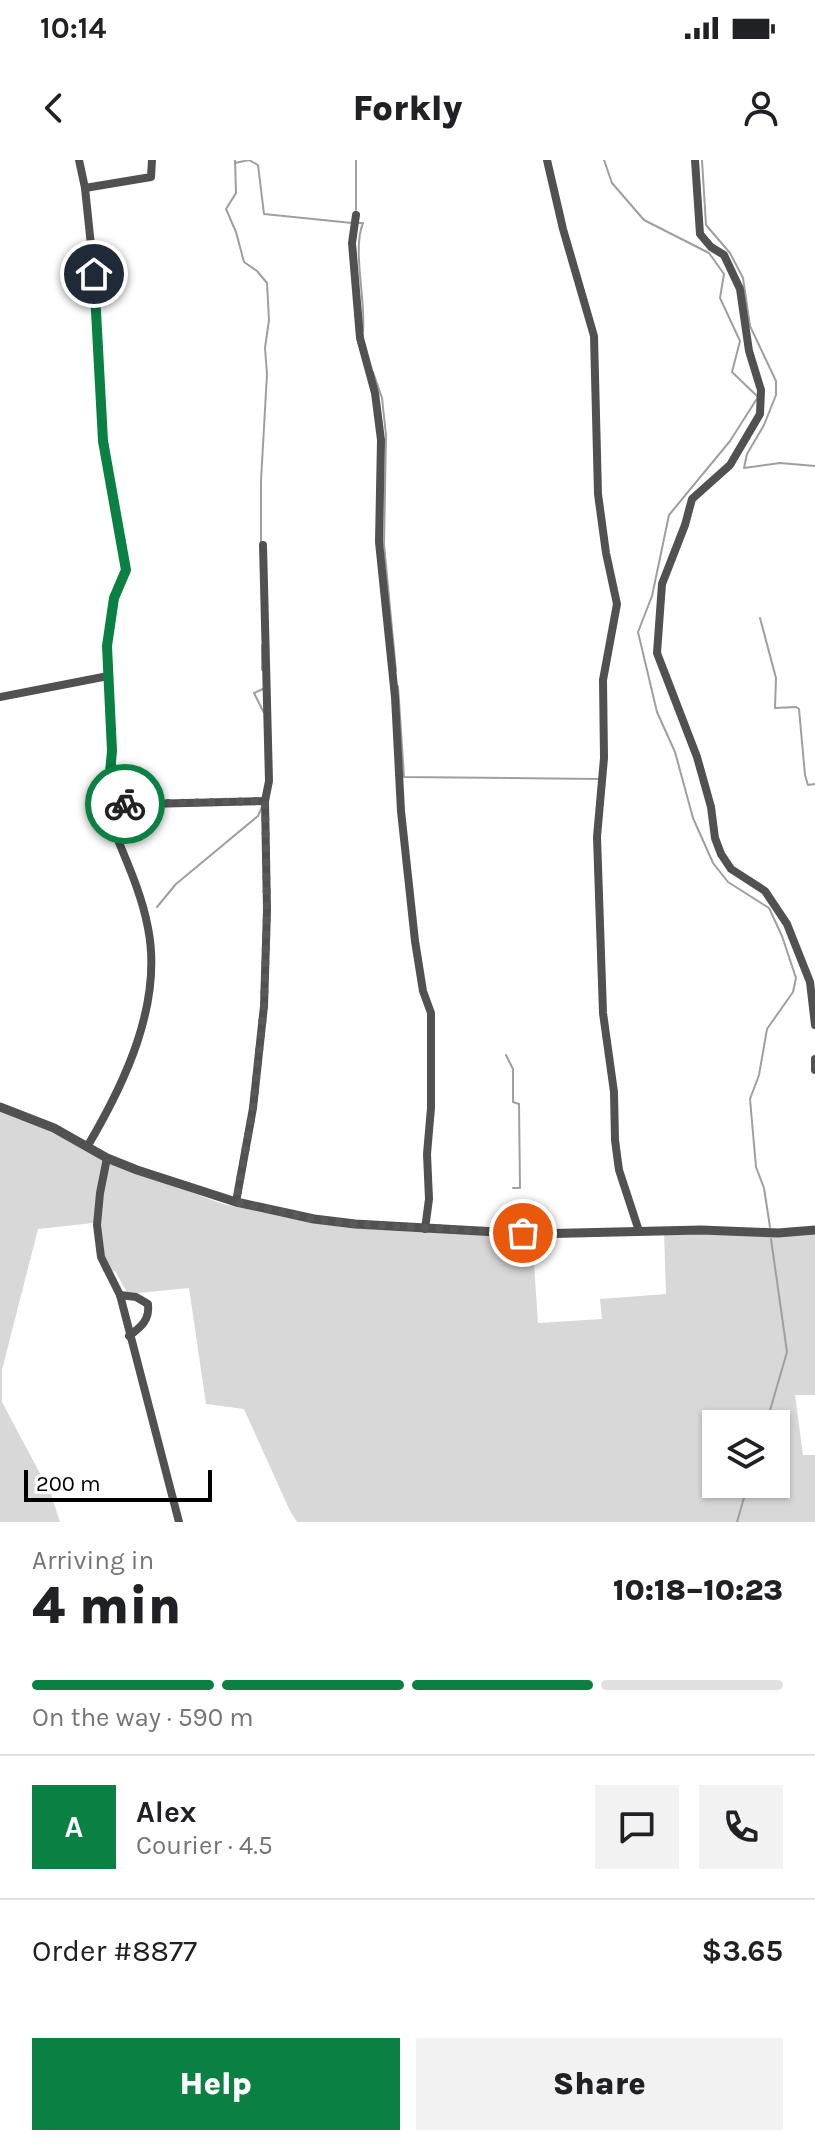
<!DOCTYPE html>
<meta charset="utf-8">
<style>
:root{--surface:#fff;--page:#f2f2f2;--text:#202124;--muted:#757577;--line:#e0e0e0;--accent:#0b8043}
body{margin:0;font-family:Karla,sans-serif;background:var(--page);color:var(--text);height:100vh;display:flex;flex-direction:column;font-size:30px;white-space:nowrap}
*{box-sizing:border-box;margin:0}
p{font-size:26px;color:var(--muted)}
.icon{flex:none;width:44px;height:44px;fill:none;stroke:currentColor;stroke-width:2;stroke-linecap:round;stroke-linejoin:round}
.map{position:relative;height:1362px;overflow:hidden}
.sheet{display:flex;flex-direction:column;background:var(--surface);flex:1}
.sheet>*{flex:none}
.tools{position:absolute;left:702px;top:1250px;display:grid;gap:16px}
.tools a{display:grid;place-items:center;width:88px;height:88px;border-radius:0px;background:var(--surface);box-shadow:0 2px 6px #0004;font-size:40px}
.scale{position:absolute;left:24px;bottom:20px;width:188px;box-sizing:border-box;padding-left:8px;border:4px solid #000;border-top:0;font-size:22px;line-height:28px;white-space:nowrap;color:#000;-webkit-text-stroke:6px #fff;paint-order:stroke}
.pin{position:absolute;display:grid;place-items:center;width:68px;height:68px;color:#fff;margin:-34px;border:4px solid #fff;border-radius:50%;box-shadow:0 2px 8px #0007}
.courier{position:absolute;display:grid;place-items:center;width:80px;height:80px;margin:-40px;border:6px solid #0b8043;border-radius:50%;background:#fff;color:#222;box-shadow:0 2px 10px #0007}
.overview em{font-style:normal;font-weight:800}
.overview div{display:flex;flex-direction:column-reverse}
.overview{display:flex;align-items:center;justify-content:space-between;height:136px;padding:0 32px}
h1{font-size:52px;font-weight:800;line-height:60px}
.bar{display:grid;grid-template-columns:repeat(4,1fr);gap:12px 8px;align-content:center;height:96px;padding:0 32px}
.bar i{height:10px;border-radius:6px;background:var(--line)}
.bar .on{background:var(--accent)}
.bar p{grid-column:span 4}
.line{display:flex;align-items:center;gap:20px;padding:0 32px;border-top:2px solid var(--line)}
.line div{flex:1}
.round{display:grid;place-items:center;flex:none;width:84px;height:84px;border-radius:0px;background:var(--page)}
.cta{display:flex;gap:16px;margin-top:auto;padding:16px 32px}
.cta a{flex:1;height:92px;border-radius:0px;background:var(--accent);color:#fff;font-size:32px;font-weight:800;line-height:92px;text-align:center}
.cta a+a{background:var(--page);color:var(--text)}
.status{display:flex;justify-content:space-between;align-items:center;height:56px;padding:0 40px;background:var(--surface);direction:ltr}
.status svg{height:22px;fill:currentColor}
header{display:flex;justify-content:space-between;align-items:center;height:104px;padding:0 32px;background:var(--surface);font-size:36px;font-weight:800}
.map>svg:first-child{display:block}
.green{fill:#d8d8d8;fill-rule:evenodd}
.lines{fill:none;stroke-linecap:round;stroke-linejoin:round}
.stream{stroke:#9f9f9f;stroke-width:2}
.minor{stroke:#515151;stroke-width:8}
.tertiary{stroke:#515151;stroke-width:9}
.done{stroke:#595959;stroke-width:8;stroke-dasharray:0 14.4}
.route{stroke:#0b8043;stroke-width:10}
</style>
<div class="status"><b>10:14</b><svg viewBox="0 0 49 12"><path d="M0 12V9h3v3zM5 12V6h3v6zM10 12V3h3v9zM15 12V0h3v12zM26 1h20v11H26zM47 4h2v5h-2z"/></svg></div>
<header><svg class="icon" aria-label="back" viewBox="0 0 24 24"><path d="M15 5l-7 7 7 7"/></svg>Forkly<svg class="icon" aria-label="person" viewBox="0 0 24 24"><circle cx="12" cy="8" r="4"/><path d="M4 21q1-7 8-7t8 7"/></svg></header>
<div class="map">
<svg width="815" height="1362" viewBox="0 0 815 1362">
<rect width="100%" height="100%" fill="#fff"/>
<!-- green -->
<path class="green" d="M 0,946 L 154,1019 L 223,1044 L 288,1058 L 532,1074 L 538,1163 L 602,1159 L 600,1139 L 666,1134 L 664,1071 L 815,1070 L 815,1235 L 795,1235 L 803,1295 L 815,1295 L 815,1362 L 297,1362 L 290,1351 L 244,1249 L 206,1244 L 189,1128 L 128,1134 L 115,1111 L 103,1112 L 93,1063 L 38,1069 L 2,1210 L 2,1242 L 51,1334 L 60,1362 L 0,1362 ZM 716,1264 L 776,1264 L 776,1324 L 716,1324 Z"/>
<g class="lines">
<!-- stream -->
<g class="stream">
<path d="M 235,0 L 236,33 L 226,49 L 236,72 L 244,102 L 257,111 L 267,123 L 269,160 L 265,188 L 267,214 L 261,321 L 261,383"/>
<path d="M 356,0 L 356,50"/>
<path d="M 604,0 L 612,23 L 644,60 L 709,93 L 724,114 L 720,138 L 740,181 L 732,212 L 758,237 L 730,281 L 669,355 L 652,436 L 638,472 L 657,552 L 675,592 L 693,658 L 713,703 L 728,722 L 769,748 L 782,776 L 796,818 L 793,832 L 767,869 L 759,915 L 750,939 L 756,1007 L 764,1028 L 770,1067"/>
<path d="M 702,0 L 706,65 L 730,93 L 743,118 L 750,166 L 776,221 L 776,235 L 764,265 L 747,294 L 744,308 L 780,303 L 815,306"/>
<path d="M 235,3 L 249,0 L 258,5 L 264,54 L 352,63"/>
<path d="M 359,63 L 363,63 C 352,89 366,140 363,171"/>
<path d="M 373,212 L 382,238 L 386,275 L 384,384 L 396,511"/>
<path d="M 760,458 L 776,518 L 775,548 L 796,547 L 799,549 L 805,615 L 808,625 L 815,624"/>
<path d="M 262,485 L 262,510"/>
<path d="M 398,526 L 404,617 L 598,619"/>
<path d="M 264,553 L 254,533 L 265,528"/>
<path d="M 157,747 L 176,724 L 258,656 L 262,647"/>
<path d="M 506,895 L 513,909 L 513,942 L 519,944 L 520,1028 L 513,1028"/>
<path d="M 766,1264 L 787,1192 L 771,1079"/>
<path d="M 737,1362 L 748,1324"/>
</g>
<!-- minor -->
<g class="minor">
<path d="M 79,0 L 85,28 L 94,114 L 103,281 L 126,410 L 114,438 L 107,486 L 111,573 L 112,609 L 107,645 L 109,658 C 123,694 141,730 148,768 C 163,843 125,923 87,987"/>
<path d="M 547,0 L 563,69 L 594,176 L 598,334 L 606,393 L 617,444 L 603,520 L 604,598 L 597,677 L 603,853 L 614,932 L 615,980 L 619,1010 L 639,1071"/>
<path d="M 695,0 L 700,74 L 711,87 L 724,95 L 740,129 L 749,191 L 761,230 L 760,254 L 730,305 L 692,339 L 685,365 L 662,424 L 657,493 L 697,597 L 711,647 L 715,678 L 721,694 L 731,709 L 765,731 L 787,764 L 810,822 L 815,865"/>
<path d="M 85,28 L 151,17 L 152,0"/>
<path d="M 356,55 L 352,83 L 360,178 L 375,233 L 381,280 L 379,382 L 395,537 L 401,651 L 415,781 L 423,831 L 431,853 L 431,948 L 427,994 L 429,1039 L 425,1069"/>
<path d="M 0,537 L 108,516"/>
<path d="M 107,645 L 265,641"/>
<path d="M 815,899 L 815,910"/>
<path d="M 107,998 L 100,1033 L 97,1065 L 101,1097 L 120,1135 L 179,1362"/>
<path d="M 236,1042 L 253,948 L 264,846 L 267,750 L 265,641 L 269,621 L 263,385"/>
<path d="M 120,1135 L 136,1137 L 148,1144 C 150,1160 141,1167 129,1176"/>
</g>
<!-- tertiary -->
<path class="tertiary" d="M 0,947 L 54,968 L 107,998 L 137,1010 L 236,1042 L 314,1059 L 355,1064 L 532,1074 L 701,1070 L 778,1073 L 815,1070"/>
</g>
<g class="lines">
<!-- done -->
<path class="done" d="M 125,644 L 265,641 L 267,750 L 264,846 L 253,948 L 236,1042 L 314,1059 L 355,1064 L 523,1073"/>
<!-- route -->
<path class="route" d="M 94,114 L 103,281 L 126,410 L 114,438 L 107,486 L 112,591 L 107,645 L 125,644"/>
</g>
</svg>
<div class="tools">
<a><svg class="icon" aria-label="layers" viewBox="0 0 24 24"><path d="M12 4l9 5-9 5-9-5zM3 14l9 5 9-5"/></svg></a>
</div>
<div class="scale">200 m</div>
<div class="pin" style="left:523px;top:1073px;background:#ea580c"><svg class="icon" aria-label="bag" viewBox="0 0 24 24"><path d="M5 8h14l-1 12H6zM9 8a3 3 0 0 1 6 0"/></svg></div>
<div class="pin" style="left:94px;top:114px;background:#1f2937"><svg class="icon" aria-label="home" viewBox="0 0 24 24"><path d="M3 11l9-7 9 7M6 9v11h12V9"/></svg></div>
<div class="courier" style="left:125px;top:644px"><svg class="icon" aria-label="bike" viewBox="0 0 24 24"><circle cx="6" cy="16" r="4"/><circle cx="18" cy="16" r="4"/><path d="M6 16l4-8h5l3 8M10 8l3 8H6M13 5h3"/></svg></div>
</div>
<section class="sheet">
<div class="overview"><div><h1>4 min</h1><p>Arriving in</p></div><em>10:18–10:23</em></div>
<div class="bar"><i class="on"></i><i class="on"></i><i class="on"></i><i></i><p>On the way · 590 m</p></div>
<div class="line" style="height:144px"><b class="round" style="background:var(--accent);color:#fff">A</b><div><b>Alex</b><p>Courier · 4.5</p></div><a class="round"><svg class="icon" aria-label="chat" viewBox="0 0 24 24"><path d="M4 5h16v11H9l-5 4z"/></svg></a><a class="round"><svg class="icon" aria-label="phone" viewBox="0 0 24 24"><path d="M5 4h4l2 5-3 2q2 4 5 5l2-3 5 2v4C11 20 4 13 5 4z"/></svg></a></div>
<div class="line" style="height:104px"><div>Order #8877</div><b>$3.65</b></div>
<div class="cta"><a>Help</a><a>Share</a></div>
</section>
